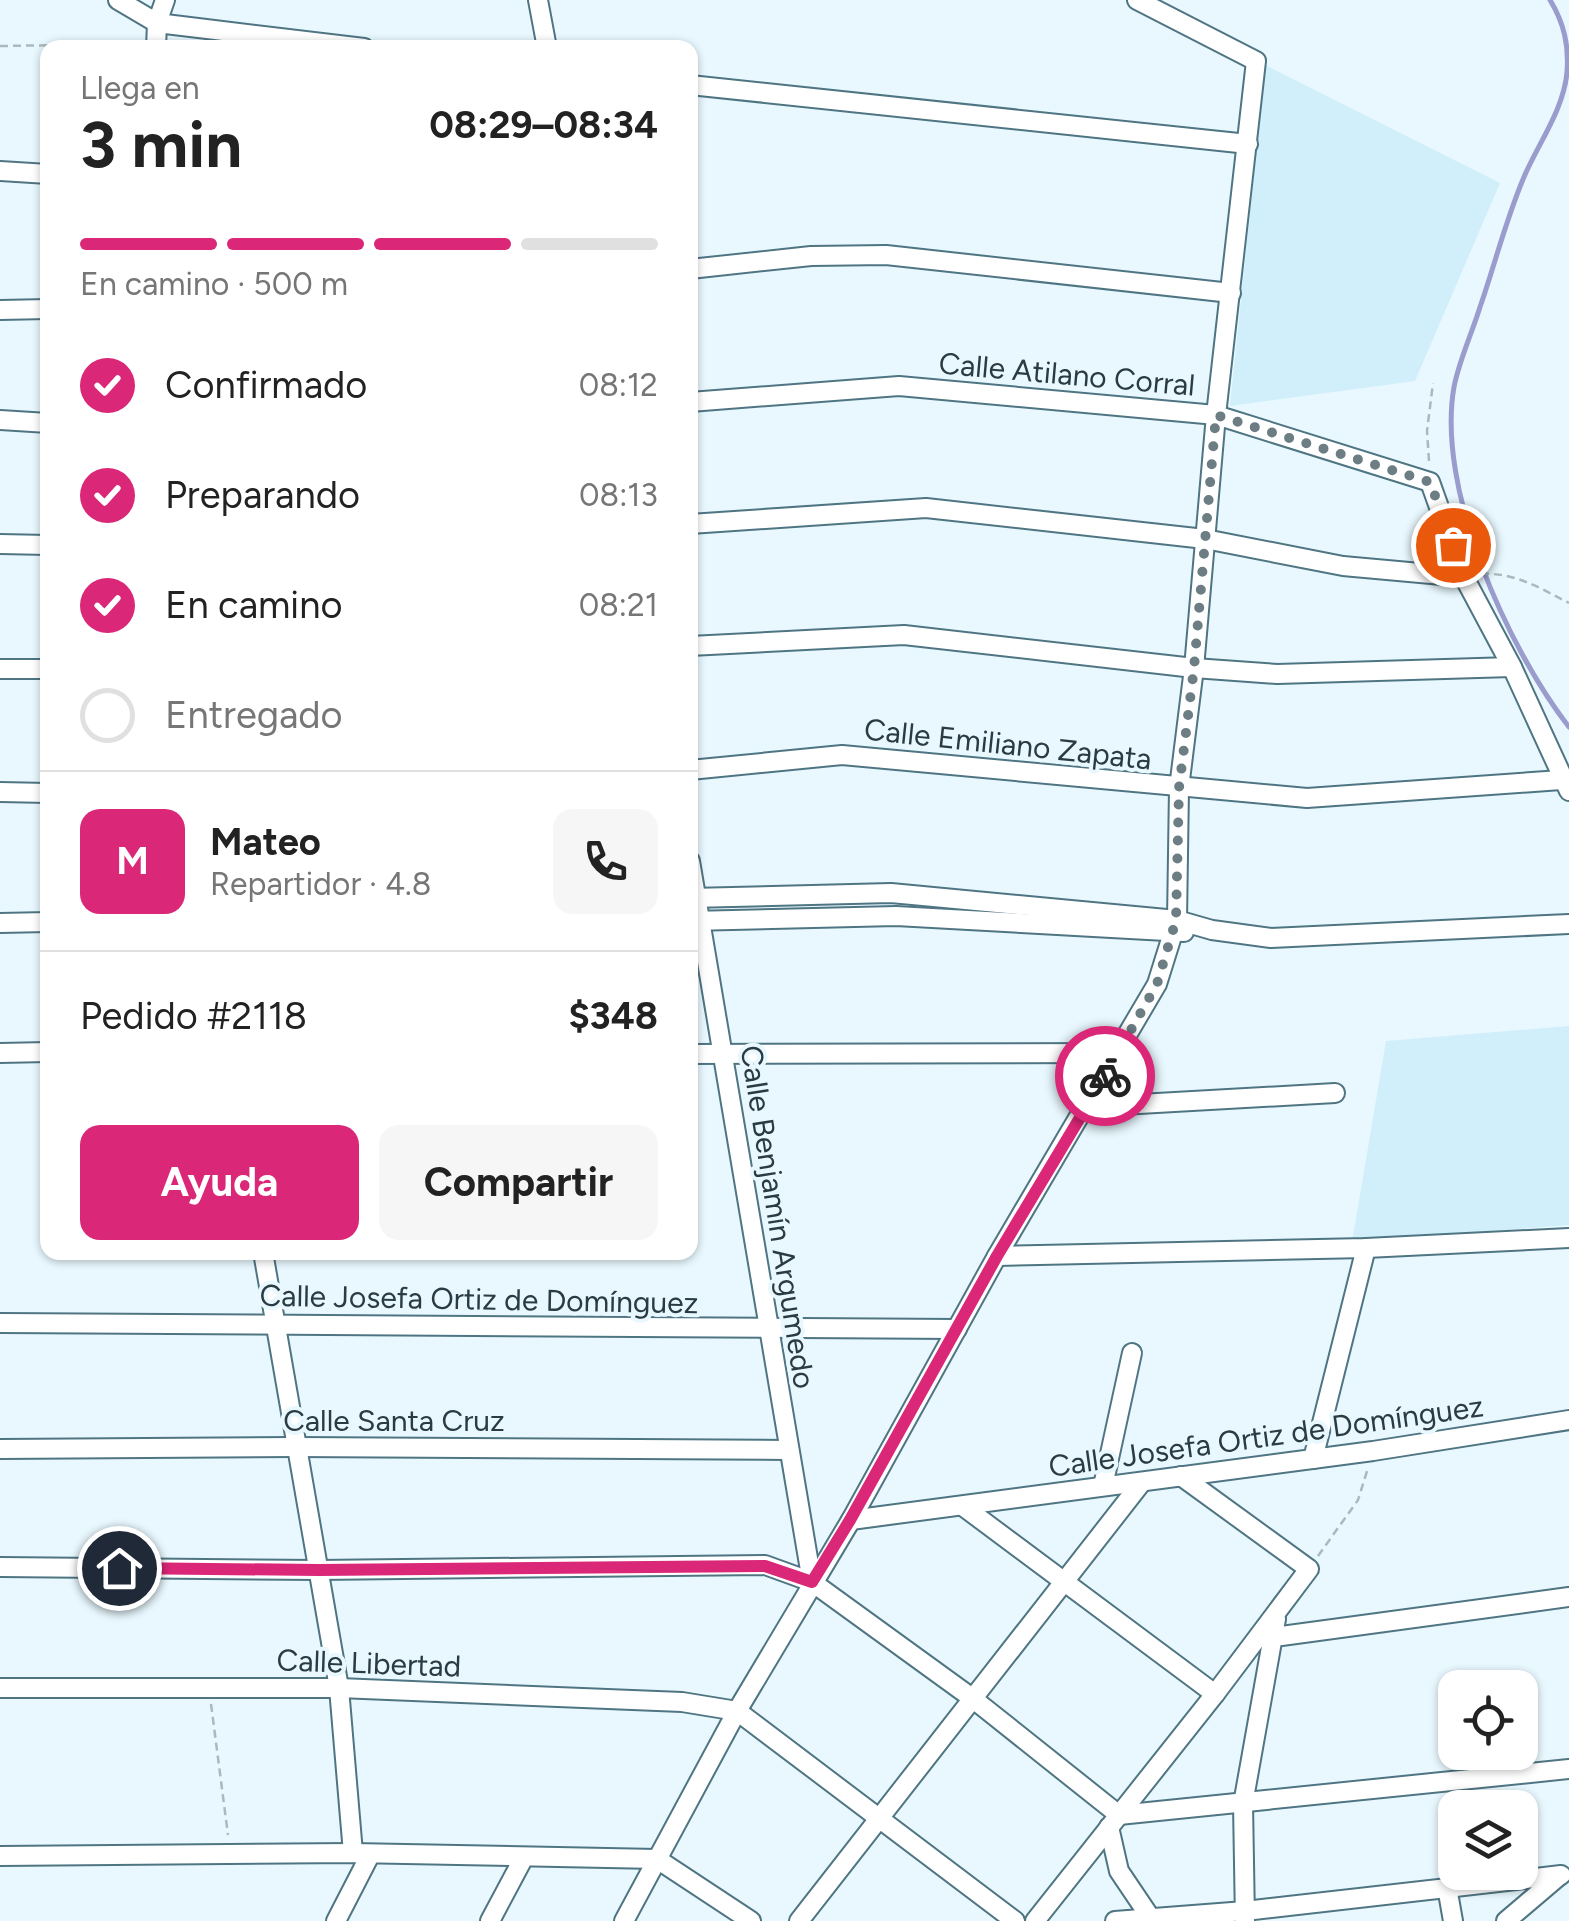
<!DOCTYPE html>
<html lang="es">
<meta charset="utf-8">
<style>
:root{--surface:#fff;--page:#f6f6f6;--text:#222;--muted:#767676;--line:#e0e0e0;--accent:#db2777}
body{margin:0;font-family:Figtree,sans-serif;background:var(--page);color:var(--text);height:100vh;display:flex;flex-direction:column;font-size:38px;white-space:nowrap}
*{box-sizing:border-box;margin:0}
p{font-size:32px;color:var(--muted)}
.icon{flex:none;width:55px;height:55px;fill:none;stroke:currentColor;stroke-width:2;stroke-linecap:round;stroke-linejoin:round}
.map{position:relative;flex:1;overflow:hidden}
.sheet{position:absolute;left:40px;top:40px;width:658px;height:1220px;display:flex;flex-direction:column;background:var(--surface);border-radius:20px;box-shadow:0 2px 8px #0004}
.sheet>*{flex:none}
.tools{position:absolute;left:1438px;top:1670px;display:grid;gap:20px}
.tools a{display:grid;place-items:center;width:100px;height:100px;border-radius:20px;background:var(--surface);box-shadow:0 2px 8px #0004;font-size:50px}
.pin{position:absolute;display:grid;place-items:center;width:85px;height:85px;color:#fff;margin:-42px;border:5px solid #fff;border-radius:50%;box-shadow:0 2px 10px #0007}
.courier{position:absolute;display:grid;place-items:center;width:100px;height:100px;margin:-50px;border:8px solid #db2777;border-radius:50%;background:#fff;color:#222;box-shadow:0 2px 12px #0007}
.headline em{font-style:normal;font-weight:700}
.headline div{display:flex;flex-direction:column-reverse}
.headline{display:flex;align-items:center;justify-content:space-between;height:170px;padding:0 40px}
h1{font-size:65px;font-weight:700;line-height:75px}
.bar{display:grid;grid-template-columns:repeat(4,1fr);gap:15px 10px;align-content:center;height:120px;padding:0 40px}
.bar i{height:12px;border-radius:8px;background:var(--line)}
.bar .selected{background:var(--accent)}
.bar p{grid-column:span 4}
.line{display:flex;align-items:center;gap:25px;padding:0 40px;border-top:2px solid var(--line)}
.line div{flex:1}
.round{display:grid;place-items:center;flex:none;width:105px;height:105px;border-radius:20px;background:var(--page)}
ol{padding:0 40px;list-style:none}
li{display:flex;align-items:center;gap:30px;height:110px}
li p{margin-inline-start:auto}
li .icon{padding:10px;border-radius:50%;background:var(--accent);color:#fff;stroke-width:4}
li:last-child{color:var(--muted)}
li i{width:55px;height:55px;border:5px solid var(--line);border-radius:50%}
.action{display:flex;gap:20px;margin-top:auto;padding:20px 40px}
.action a{flex:1;height:115px;border-radius:20px;background:var(--accent);color:#fff;font-size:40px;font-weight:700;line-height:115px;text-align:center}
.action a+a{background:var(--page);color:var(--text)}
.map>svg:first-child{display:block}
.built{fill:#d1effa}
.lines{fill:none;stroke-linecap:round;stroke-linejoin:round}
.stream{stroke:#999ccc;stroke-width:5}
.minor-casing{stroke:#4f7583;stroke-width:22}
.path{stroke:#a9b9bf;stroke-width:2.5;stroke-dasharray:8 5;stroke-linecap:butt}
.minor{stroke:#fff;stroke-width:18}
.done{stroke:#6c7d83;stroke-width:10;stroke-dasharray:0 18}
.route{stroke:#db2777;stroke-width:12}
.labels{text-anchor:middle;dominant-baseline:central;stroke-width:8;stroke-linejoin:round;paint-order:stroke}
.street-label{font-size:30px;fill:#2a3b41;stroke:#e8f8fe}
</style>
<div class="map">
<svg width="1569" height="1921" viewBox="0 0 1569 1921">
<rect width="100%" height="100%" fill="#e8f8fe"/>
<!-- built -->
<g class="built">
<path d="M 1265,65 L 1500,183 L 1415,381 L 1230,406 Z"/>
<path d="M 1569,1026 L 1569,1225 L 1352,1242 L 1386,1041 Z"/>
</g>
<g class="lines">
<!-- stream -->
<path class="stream" d="M 1550,0 C 1564,23 1569,45 1567,72 C 1564,109 1538,144 1524,177 C 1506,219 1495,264 1480,307 C 1472,333 1459,361 1454,387 C 1436,489 1507,647 1569,727"/>
<!-- minor casing -->
<g class="minor-casing">
<g id="minor">
<path d="M 118,0 L 157,23 L 364,48"/>
<path d="M 538,0 L 547,48"/>
<path d="M 156,48 L 157,23 L 165,0"/>
<path d="M 690,85 L 1248,144"/>
<path d="M 0,171 L 48,174"/>
<path d="M 690,269 L 811,256 L 886,255 L 1231,293"/>
<path d="M 0,310 L 48,309"/>
<path d="M 690,402 L 899,386 L 1216,415 L 1430,482 L 1464,577 L 1512,667 L 1569,791"/>
<path d="M 0,420 L 48,423"/>
<path d="M 690,524 L 926,508 L 1205,539 L 1343,566 L 1464,577"/>
<path d="M 0,544 L 48,545"/>
<path d="M 690,646 L 904,635 L 1194,668 L 1277,674 L 1512,667"/>
<path d="M 0,669 L 48,669"/>
<path d="M 690,770 L 842,755 L 1307,798 L 1561,780"/>
<path d="M 0,792 L 48,793"/>
<path d="M 690,861 L 812,1582"/>
<path d="M 690,898 L 891,893 L 1177,920 L 1212,930 L 1271,938 L 1569,924"/>
<path d="M 690,921 L 896,916 L 1184,932"/>
<path d="M 0,923 L 48,922"/>
<path d="M 0,1053 L 48,1052"/>
<path d="M 690,1054 L 1119,1053"/>
<path d="M 1086,1107 L 1335,1093"/>
<path d="M 263,1252 L 339,1688 L 353,1853"/>
<path d="M 997,1256 L 1366,1248 L 1569,1238"/>
<path d="M 0,1323 L 957,1329"/>
<path d="M 0,1449 L 295,1447 L 788,1450"/>
<path d="M 1313,1459 L 1366,1248"/>
<path d="M 1103,1486 L 1132,1353"/>
<path d="M 964,1507 L 1215,1694"/>
<path d="M 851,1520 L 1373,1451 L 1569,1420"/>
<path d="M 0,1567 L 318,1570 L 765,1565 L 812,1582 L 972,1698 L 1119,1815 L 1569,1769"/>
<path d="M 1274,1637 L 1569,1597"/>
<path d="M 0,1688 L 339,1688 L 682,1702 L 737,1711 L 1015,1921"/>
<path d="M 1109,1827 L 1119,1871 L 1150,1917"/>
<path d="M 0,1856 L 353,1853 L 657,1859 L 751,1921"/>
<path d="M 1447,1887 L 1453,1921"/>
<path d="M 336,1921 L 370,1855"/>
<path d="M 490,1921 L 524,1857"/>
<path d="M 624,1921 L 737,1711 L 851,1520 L 997,1256 L 1157,984 L 1177,920 L 1179,788 L 1194,668 L 1216,415 L 1256,61 L 1137,0"/>
<path d="M 799,1921 L 1142,1482"/>
<path d="M 1035,1921 L 1215,1694 L 1309,1569 L 1181,1476"/>
<path d="M 1115,1921 L 1245,1911 L 1561,1875"/>
<path d="M 1245,1921 L 1243,1804 L 1276,1619"/>
<path d="M 1506,1921 L 1559,1876"/>
</g>
</g>
<!-- path -->
<g class="path">
<path d="M 0,46 L 138,44"/>
<path d="M 1429,461 L 1427,431 L 1433,383"/>
<path d="M 1481,574 C 1514,572 1540,588 1569,603"/>
<path d="M 1318,1556 L 1358,1500 L 1368,1468"/>
<path d="M 211,1704 L 228,1835"/>
</g>
<!-- minor -->
<use href="#minor" class="minor"/>
</g>
<g class="lines">
<!-- done -->
<path class="done" d="M 1105,1076 L 1157,984 L 1176,920 L 1179,788 L 1194,668 L 1216,415 L 1430,482 L 1453,545"/>
<!-- route -->
<path class="route" d="M 119,1568 L 318,1570 L 765,1566 L 812,1582 L 850,1520 L 997,1256 L 1105,1076"/>
</g>
<g class="labels">
<!-- street labels -->
<g class="street-label">
<text transform="translate(1067 374) rotate(5)">Calle Atilano Corral</text>
<text transform="translate(1008 744) rotate(6)">Calle Emiliano Zapata</text>
<text transform="translate(778 1217) rotate(81)">Calle Benjamín Argumedo</text>
<text transform="translate(479 1299) rotate(1)">Calle Josefa Ortiz de Domínguez</text>
<text x="394" y="1420">Calle Santa Cruz</text>
<text transform="translate(1266 1436) rotate(-8)">Calle Josefa Ortiz de Domínguez</text>
<text transform="translate(369 1663) rotate(2)">Calle Libertad</text>
</g>
</g>
</svg>
<div class="tools">
<a><svg class="icon" aria-label="locate" viewBox="0 0 24 24"><circle cx="12" cy="12" r="6"/><path d="M12 2v4M12 18v4M2 12h4M18 12h4"/></svg></a>
<a><svg class="icon" aria-label="layers" viewBox="0 0 24 24"><path d="M12 4l9 5-9 5-9-5zM3 14l9 5 9-5"/></svg></a>
</div>
<div class="pin" style="left:1453px;top:545px;background:#ea580c"><svg class="icon" aria-label="bag" viewBox="0 0 24 24"><path d="M5 8h14l-1 12H6zM9 8a3 3 0 0 1 6 0"/></svg></div>
<div class="pin" style="left:119px;top:1568px;background:#1f2937"><svg class="icon" aria-label="home" viewBox="0 0 24 24"><path d="M3 11l9-7 9 7M6 9v11h12V9"/></svg></div>
<div class="courier" style="left:1105px;top:1076px"><svg class="icon" aria-label="bike" viewBox="0 0 24 24"><circle cx="6" cy="16" r="4"/><circle cx="18" cy="16" r="4"/><path d="M6 16l4-8h5l3 8M10 8l3 8H6M13 5h3"/></svg></div>
<section class="sheet">
<div class="headline"><div><h1>3 min</h1><p>Llega en</p></div><em>08:29–08:34</em></div>
<div class="bar"><i class="selected"></i><i class="selected"></i><i class="selected"></i><i></i><p>En camino · 500 m</p></div>
<ol>
<li><svg class="icon" aria-label="check" viewBox="0 0 24 24"><path d="M5 12l5 5 9-10"/></svg>Confirmado<p>08:12</p></li>
<li><svg class="icon" aria-label="check" viewBox="0 0 24 24"><path d="M5 12l5 5 9-10"/></svg>Preparando<p>08:13</p></li>
<li><svg class="icon" aria-label="check" viewBox="0 0 24 24"><path d="M5 12l5 5 9-10"/></svg>En camino<p>08:21</p></li>
<li><i></i>Entregado</li>
</ol>
<div class="line" style="height:180px"><b class="round" style="background:var(--accent);color:#fff">M</b><div><b>Mateo</b><p>Repartidor · 4.8</p></div><a class="round"><svg class="icon" aria-label="phone" viewBox="0 0 24 24"><path d="M5 4h4l2 5-3 2q2 4 5 5l2-3 5 2v4C11 20 4 13 5 4z"/></svg></a></div>
<div class="line" style="height:130px"><div>Pedido #2118</div><b>$348</b></div>
<div class="action"><a>Ayuda</a><a>Compartir</a></div>
</section>
</div>
